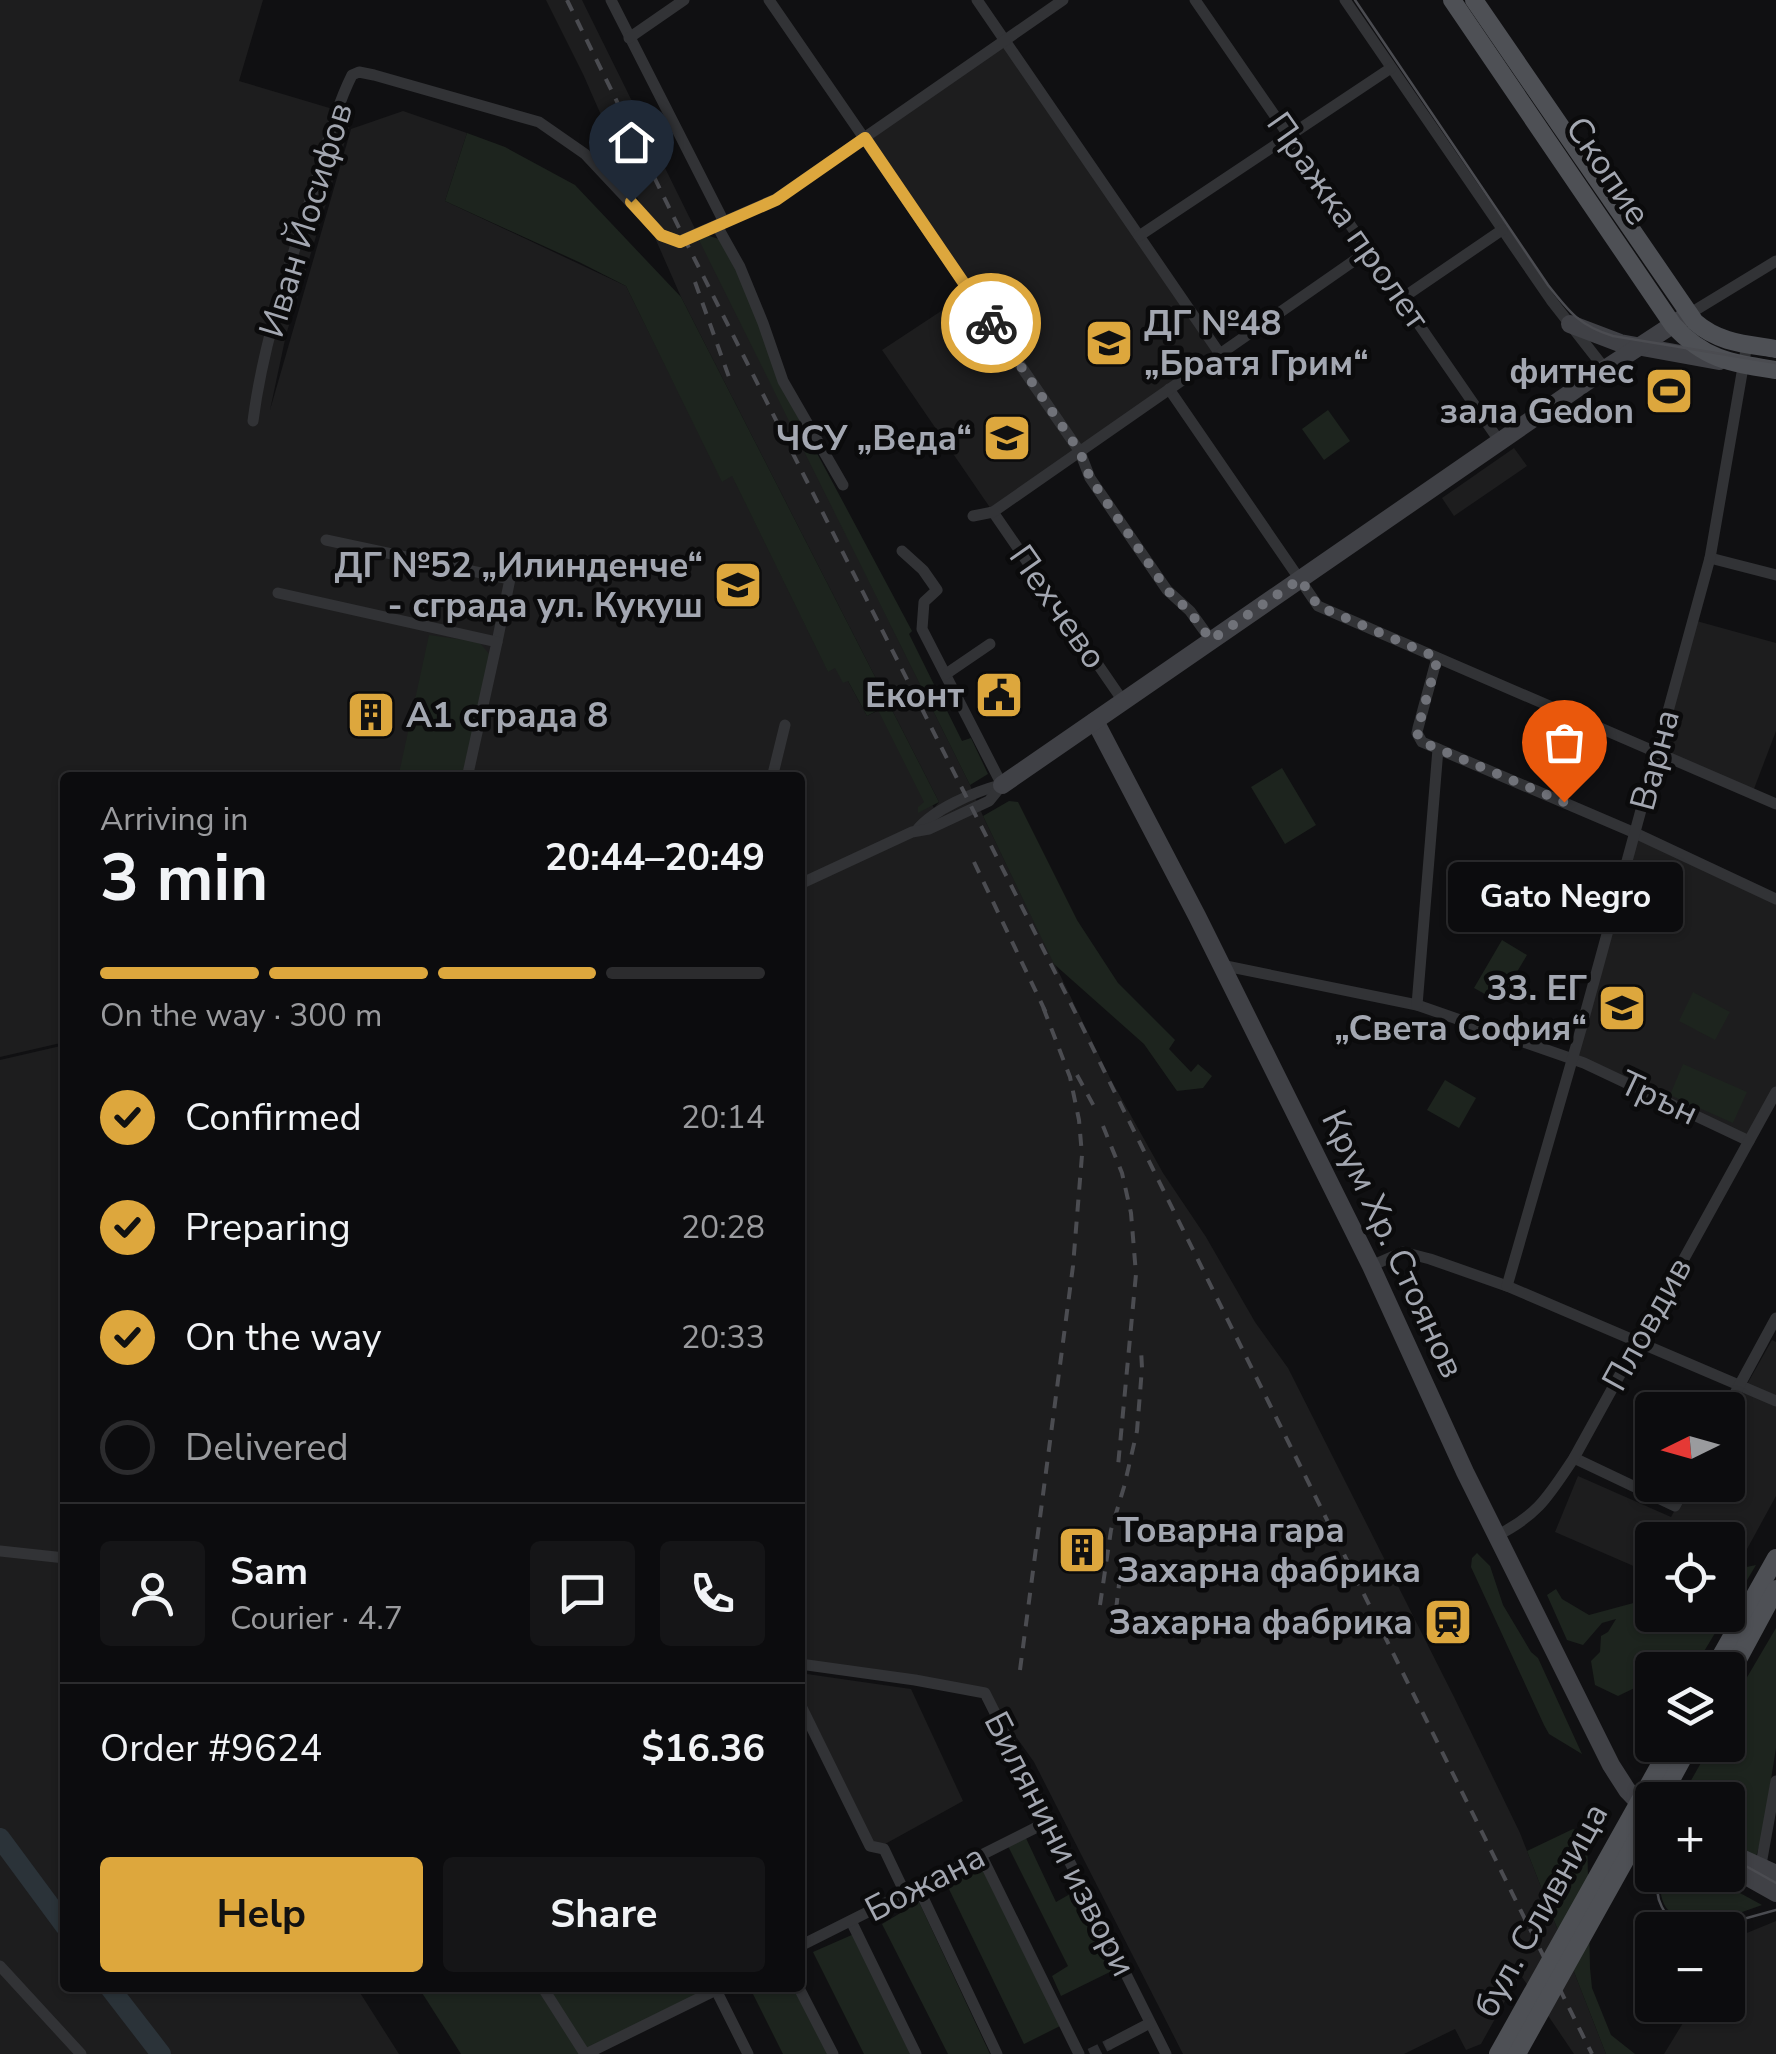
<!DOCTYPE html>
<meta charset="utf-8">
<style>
:root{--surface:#0c0c0e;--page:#151517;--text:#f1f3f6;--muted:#9a9b9e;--line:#2c2c2e;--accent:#dda73d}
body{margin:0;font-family:"Nunito Sans",sans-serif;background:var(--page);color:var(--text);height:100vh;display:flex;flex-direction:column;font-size:38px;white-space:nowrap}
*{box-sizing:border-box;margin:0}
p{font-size:32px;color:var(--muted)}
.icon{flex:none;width:55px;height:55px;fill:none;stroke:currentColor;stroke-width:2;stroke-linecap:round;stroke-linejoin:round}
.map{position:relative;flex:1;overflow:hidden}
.side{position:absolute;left:60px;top:772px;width:745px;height:1220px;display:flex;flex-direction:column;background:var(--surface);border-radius:10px;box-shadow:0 2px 8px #0004,0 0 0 2px var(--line)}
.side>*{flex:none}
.needle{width:65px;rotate:265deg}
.buttons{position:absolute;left:1635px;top:1392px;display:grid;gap:20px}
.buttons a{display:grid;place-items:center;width:110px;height:110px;border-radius:10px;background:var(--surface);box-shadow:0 2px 8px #0004,0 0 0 2px var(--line);font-size:50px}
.pin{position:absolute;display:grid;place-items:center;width:85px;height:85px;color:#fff;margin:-102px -42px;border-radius:50% 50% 50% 0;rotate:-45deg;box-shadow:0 0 10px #0007}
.pin .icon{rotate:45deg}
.courier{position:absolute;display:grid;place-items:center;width:100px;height:100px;margin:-50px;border:8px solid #dda73d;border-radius:50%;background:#fff;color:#222;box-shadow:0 2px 12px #0007}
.bubble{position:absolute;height:70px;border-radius:10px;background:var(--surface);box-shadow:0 2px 8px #0004,0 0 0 2px var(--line);font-size:32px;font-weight:700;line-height:70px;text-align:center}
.headline em{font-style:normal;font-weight:700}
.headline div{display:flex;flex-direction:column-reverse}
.headline{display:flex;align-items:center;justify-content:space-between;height:170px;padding:0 40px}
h1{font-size:65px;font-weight:700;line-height:75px}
.bar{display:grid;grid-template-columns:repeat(4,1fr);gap:15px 10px;align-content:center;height:120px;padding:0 40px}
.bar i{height:12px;border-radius:8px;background:var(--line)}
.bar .selected{background:var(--accent)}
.bar p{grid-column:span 4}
.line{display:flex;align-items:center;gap:25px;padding:0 40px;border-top:2px solid var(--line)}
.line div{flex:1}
.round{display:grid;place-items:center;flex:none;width:105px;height:105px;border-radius:10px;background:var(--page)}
ol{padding:0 40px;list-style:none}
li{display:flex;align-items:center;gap:30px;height:110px}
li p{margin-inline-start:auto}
li .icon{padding:10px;border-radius:50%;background:var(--accent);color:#111;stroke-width:4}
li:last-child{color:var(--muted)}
li i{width:55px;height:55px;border:5px solid var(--line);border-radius:50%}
.primary-button{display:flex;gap:20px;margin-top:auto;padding:20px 40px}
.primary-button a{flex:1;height:115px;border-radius:10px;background:var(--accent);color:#111;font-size:40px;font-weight:700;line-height:115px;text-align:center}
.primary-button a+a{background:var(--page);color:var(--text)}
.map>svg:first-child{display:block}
.built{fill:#1d1d1e}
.green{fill:#1d241e}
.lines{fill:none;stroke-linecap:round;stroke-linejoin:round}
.river{stroke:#2b3339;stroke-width:20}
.street-tunnel{stroke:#2d2e32;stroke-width:11;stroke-dasharray:11 5.5;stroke-linecap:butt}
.street{stroke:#323336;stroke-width:11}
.secondary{stroke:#404146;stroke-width:18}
.primary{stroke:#4e5055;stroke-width:18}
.tram{stroke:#4b4c51;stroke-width:2.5}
.rail{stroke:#4b4c51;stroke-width:4;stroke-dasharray:12 10;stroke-linecap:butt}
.primary-bridge{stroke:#4e5055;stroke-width:18}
.done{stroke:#707279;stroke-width:10;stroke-dasharray:0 18}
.route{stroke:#dda73d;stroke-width:12}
.labels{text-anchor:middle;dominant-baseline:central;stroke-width:9;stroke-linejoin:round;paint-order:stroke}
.street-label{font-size:35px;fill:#a3a7b1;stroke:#0b0b0c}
.poi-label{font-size:35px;font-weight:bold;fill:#a3a7b1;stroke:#0b0b0c;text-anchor:end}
</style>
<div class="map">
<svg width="1776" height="2054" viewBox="0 0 1776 2054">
<rect width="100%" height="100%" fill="#101012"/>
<!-- built -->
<g class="built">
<path d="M 0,0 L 263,0 L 239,81 L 353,115 L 286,335 L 270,410 L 351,129 L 403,111 L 467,133 L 445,201 L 626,286 L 723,481 L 732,475 L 828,671 L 835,667 L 848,681 L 867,716 L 879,710 L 934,808 L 939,802 L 681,297 L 583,74 L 546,0 L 582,0 L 970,785 L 983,816 L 1110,1078 L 1163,1173 L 1206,1237 L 1255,1322 L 1288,1368 L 1454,1697 L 1520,1833 L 1606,2054 L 1574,2054 L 1520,1974 L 1481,2044 L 1466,2050 L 1455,2029 L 1404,2054 L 1183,2054 L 1034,1762 L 985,1693 L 800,1664 L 800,778 L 65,778 L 65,1042 L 0,1057 Z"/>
<path d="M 1002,42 L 1220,354 L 993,512 L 882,350 L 970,292 L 869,141 Z"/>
<path d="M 1514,448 L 1527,466 L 1454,516 L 1442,498 Z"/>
<path d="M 1693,620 L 1776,643 L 1776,731 L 1752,794 L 1657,752 Z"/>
<path d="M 1635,833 L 1776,899 L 1776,1092 L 1749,1141 L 1573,1059 Z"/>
<path d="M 65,1045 L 65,1988 L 357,1988 L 399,2054 L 0,2054 L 0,1060 Z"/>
<path d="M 1772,1340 L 1776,1342 L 1776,1496 L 1735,1571 L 1728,1568 L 1728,1540 L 1652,1540 L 1652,1574 L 1555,1532 L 1578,1476 L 1671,1517 L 1689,1485 L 1728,1485 L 1728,1418 Z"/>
<path d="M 800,1673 L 911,1689 L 963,1801 L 885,1844 L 871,1842 L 800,1695 Z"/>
<path d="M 1776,1921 L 1776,2054 L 1664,2054 L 1694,2005 L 1728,2005 L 1728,1952 L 1737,1937 Z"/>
</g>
<!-- green -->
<g class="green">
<path d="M 467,133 L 505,147 L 575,185 L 681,297 L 939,802 L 918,813 L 918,807 L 924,802 L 878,710 L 867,716 L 848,681 L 843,683 L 835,668 L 828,672 L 732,476 L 722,482 L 626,286 L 581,263 L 445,201 Z"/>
<path d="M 706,235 L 719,239 L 736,270 L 803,427 L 912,631 L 909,634 L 962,741 L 971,738 L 988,774 L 970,785 L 699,240 Z"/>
<path d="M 1328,410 L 1350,441 L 1324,460 L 1302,429 Z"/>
<path d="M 429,635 L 479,642 L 490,655 L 462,777 L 398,778 Z"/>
<path d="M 1282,768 L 1316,825 L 1285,844 L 1251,787 Z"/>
<path d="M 1009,801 L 1018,802 L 1077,920 L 1118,983 L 1175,1040 L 1169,1049 L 1191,1072 L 1198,1064 L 1212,1076 L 1203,1088 L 1177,1091 L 1144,1044 L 1054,964 L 983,816 Z"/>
<path d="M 1502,940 L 1527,955 L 1499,1002 L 1474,988 Z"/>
<path d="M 1693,992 L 1730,1012 L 1715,1040 L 1679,1021 Z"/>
<path d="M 1683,1064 L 1747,1092 L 1733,1123 L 1670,1095 Z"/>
<path d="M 1445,1080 L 1476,1098 L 1459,1128 L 1427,1110 Z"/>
<path d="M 1477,1553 L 1490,1566 L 1503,1605 L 1531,1652 L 1538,1658 L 1582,1754 L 1549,1734 L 1544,1725 L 1471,1567 L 1472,1558 Z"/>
<path d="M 1756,1565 L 1728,1612 L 1728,1584 L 1742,1568 Z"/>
<path d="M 1556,1589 L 1562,1599 L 1589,1615 L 1652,1598 L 1652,1615 L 1726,1615 L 1703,1653 L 1682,1670 L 1652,1670 L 1652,1685 L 1647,1682 L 1618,1696 L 1595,1685 L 1591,1661 L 1600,1652 L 1601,1636 L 1608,1632 L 1616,1619 L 1602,1623 L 1583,1645 L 1567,1640 L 1547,1595 Z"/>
<path d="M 1776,1628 L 1776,1748 L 1762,1836 L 1756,1857 L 1728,1841 L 1728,1800 L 1680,1800 L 1711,1745 L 1728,1745 L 1728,1716 L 1731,1709 L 1746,1718 L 1746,1679 Z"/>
<path d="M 1573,1829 L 1587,1833 L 1590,1968 L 1592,1988 L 1611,2035 L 1635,2054 L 1606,2054 L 1527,1851 Z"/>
<path d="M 1025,1836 L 1056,1902 L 1077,1890 L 1116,1969 L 1061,1996 L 1052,1976 L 1068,1966 L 1007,1844 Z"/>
<path d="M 983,1867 L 1060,2026 L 1024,2044 L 947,1885 Z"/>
<path d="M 1663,1875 L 1707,1875 L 1762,1905 C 1747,1910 1732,1916 1716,1920 C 1683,1928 1652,1912 1663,1875 Z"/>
<path d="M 919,1902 L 990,2054 L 948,2054 L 882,1924 Z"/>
<path d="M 854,1934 L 910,2054 L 864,2054 L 813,1952 Z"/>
<path d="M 419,1988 L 714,1988 L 586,2054 L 461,2054 Z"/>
<path d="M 750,1988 L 796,1988 L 829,2054 L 783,2054 Z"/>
</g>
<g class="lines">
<!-- river -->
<g class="river">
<path d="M 0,1838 L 65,1926"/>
<path d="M 110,1988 L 161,2054"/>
</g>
<!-- street-tunnel -->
<path class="street-tunnel" d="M 1090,2054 L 1110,2044"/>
<!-- street -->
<g class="street">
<path d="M 611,0 L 724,222"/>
<path d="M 769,0 L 1080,452 L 1090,478 L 1167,590 L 1190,611 L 1211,640"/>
<path d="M 977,0 L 1220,354"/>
<path d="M 1195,0 L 1500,442"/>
<path d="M 1345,0 L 1551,300 L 1605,369"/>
<path d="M 629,38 L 684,0"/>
<path d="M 717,226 L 740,267 L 763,323 L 783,381 L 843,485"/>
<path d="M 1139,236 L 1391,68"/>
<path d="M 1401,299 L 1502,230"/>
<path d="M 1689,314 L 1776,261"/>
<path d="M 1169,389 L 1318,606 L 1776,804"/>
<path d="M 253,421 C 263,343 289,267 313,191 C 325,153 334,111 352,75 L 359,72 L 374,75 L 539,122 L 585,154 L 661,235 L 680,241 L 776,199 L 1063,0"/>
<path d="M 993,512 L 1123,701"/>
<path d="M 973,516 L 993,512 L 1368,251"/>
<path d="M 326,540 L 510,579 L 497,642"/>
<path d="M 902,551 L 923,570 L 937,590 L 924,602 L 922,629 L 1002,785"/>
<path d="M 1710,558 L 1776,575"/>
<path d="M 278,593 L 497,642 L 467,778"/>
<path d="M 1437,658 L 1418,728 L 1417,733 L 1422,742 L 1635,833 L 1776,899"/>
<path d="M 946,674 L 990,644"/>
<path d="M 772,778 L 785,725"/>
<path d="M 917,830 C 934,809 974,792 1000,785"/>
<path d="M 800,884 L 912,832 L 929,829 L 989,801 L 1002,785"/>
<path d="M 1221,965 L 1417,1005 L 1584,1063 L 1749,1141"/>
<path d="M 1417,1005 L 1438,749"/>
<path d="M 1371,1266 L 1403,1252 L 1430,1259 L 1507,1286 L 1776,1401"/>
<path d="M 1507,1286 L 1581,1029 L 1710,558 L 1747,344"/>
<path d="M 1726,1410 L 1776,1318"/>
<path d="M 1574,1458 L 1675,1506 L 1686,1485"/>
<path d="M 1496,1536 C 1538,1515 1548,1497 1574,1458 L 1776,1092"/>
<path d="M 0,1551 L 65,1558"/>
<path d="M 800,1664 L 915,1680 L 985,1693 L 1166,2054"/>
<path d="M 800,1704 L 870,1846 L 884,1849 L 905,1893"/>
<path d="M 981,1855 L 1079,2054"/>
<path d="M 1760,1870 L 1776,1781"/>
<path d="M 918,1887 L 997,2054"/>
<path d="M 851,1921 L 916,2054"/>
<path d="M 800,1946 L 1051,1820"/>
<path d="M 0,1966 L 81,2054"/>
<path d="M 543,1988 L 585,2054"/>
<path d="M 799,1988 L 833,2054"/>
<path d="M 716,1990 L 748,2054"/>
<path d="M 1110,2044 L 1150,2023"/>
<path d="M 586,2054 L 720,1988"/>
</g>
<!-- secondary -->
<g class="secondary">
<path d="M 1570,324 L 1620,343 L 1719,361"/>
<path d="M 1095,721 L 1197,916 L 1371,1266 L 1465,1472 L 1611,1765 L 1627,1790 L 1649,1813"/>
<path d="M 1002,785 L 1605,369 L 1689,314"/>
<path d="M 1728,1852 L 1776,1874"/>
<path d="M 1728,1866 L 1776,1893"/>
</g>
<!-- primary -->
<g class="primary">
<path d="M 1452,0 L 1673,325 C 1705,360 1731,363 1776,370"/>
<path d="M 1474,0 L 1695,322 C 1719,343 1746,344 1776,349"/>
<path d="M 1713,1670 L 1776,1558"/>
<path d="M 1728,1678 L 1776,1589"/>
<path d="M 1660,1800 L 1690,1745"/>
</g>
<!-- tram -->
<g class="tram">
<path d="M 1355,0 L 1548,285 C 1569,312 1580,326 1613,336 L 1776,363"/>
<path d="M 1728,1856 L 1776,1883"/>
<path d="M 1659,1875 C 1653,1897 1663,1921 1687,1925 C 1701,1928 1715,1924 1728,1922"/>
<path d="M 1718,1926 L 1776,1910"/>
</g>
<!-- rail -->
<g class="rail">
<path d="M 567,0 L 685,240 L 1070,1002 L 1592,2054"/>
<path d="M 695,282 L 730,380"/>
<path d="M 974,862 L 1048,1017"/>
<path d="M 1077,1075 L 1096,1110"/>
<path d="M 1103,1126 L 1122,1173 L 1131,1213 L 1136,1274 L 1118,1466"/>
<path d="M 1100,1605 L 1111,1530 L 1124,1487 L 1137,1431 L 1142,1368 L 1141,1349"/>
<path d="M 1116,1610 L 1127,1516"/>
<path d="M 1020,1670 L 1073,1266 L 1082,1155 L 1079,1120 L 1070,1077 L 1043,1007"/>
</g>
<!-- primary-bridge -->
<g class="primary-bridge">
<path d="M 1498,2054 L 1671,1745"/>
<path d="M 1517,2054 L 1652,1812"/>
</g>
</g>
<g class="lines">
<!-- done -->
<path class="done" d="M 991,323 L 1080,452 L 1090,478 L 1167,590 L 1190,612 L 1211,640 L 1300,579 L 1318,606 L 1438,658 L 1418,728 L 1417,733 L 1422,742 L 1564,802"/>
<!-- route -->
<path class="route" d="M 631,202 L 661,235 L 680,242 L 776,200 L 865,138 L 991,323"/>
</g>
<!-- icons -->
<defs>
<g id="school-square" transform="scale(2.5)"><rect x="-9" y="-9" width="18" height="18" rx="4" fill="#dda73d" stroke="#0b0b0c"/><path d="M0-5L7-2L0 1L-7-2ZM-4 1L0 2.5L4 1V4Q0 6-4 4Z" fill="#111"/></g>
<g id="stadium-square" transform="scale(2.5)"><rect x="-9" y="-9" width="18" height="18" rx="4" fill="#dda73d" stroke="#0b0b0c"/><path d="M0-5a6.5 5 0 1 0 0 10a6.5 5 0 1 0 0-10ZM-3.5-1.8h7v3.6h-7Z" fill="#111"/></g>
<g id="civic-square" transform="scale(2.5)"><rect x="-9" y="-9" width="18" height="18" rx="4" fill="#dda73d" stroke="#0b0b0c"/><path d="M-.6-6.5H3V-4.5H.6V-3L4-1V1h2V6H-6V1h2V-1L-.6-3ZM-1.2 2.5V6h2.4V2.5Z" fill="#111"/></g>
<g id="building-square" transform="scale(2.5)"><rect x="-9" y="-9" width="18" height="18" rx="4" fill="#dda73d" stroke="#0b0b0c"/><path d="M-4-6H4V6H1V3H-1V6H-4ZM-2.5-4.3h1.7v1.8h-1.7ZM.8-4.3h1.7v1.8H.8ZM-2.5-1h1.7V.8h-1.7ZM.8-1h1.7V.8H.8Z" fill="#111"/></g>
<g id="station-square" transform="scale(2.5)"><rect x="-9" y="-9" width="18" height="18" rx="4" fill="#dda73d" stroke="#0b0b0c"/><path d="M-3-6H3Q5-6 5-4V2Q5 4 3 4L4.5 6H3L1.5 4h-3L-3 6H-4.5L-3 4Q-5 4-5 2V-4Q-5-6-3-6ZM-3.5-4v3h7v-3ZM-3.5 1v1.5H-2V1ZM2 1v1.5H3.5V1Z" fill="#111"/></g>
</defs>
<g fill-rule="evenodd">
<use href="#school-square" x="1109" y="343"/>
<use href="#stadium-square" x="1669" y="391"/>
<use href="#school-square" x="1007" y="438"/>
<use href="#school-square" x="738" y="585"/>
<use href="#civic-square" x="999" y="695"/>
<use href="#building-square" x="371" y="715"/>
<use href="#school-square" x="1622" y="1008"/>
<use href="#building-square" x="1082" y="1550"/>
<use href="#station-square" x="1448" y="1622"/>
</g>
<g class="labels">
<!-- street labels -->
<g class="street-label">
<text transform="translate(1608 171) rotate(56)">Скопие</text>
<text transform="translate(306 220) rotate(-73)">Иван Йосифов</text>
<text transform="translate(1348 221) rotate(55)">Пражка пролет</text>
<text transform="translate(1058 607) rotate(55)">Пехчево</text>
<text transform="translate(1655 760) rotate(-75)">Варна</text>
<text transform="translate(1659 1098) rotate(25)">Трън</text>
<text transform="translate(1393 1244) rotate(65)">Крум Хр. Стоянов</text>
<text transform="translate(1647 1324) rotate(-61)">Пловдив</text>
<text transform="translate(1060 1844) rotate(63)">Билянини извори</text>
<text transform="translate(925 1883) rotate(-27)">Божана</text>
<text transform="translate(1541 1910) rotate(-61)">бул. Сливница</text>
</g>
<!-- poi labels -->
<g class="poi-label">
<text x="1144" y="323" text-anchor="start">ДГ №48<tspan x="1144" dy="40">„Братя Грим“</tspan></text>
<text x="1634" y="371">фитнес<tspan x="1634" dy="40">зала Gedon</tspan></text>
<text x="972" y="438">ЧСУ „Веда“</text>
<text x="703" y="565">ДГ №52 „Илинденче“<tspan x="703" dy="40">- сграда ул. Кукуш</tspan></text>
<text x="964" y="695">Еконт</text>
<text x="406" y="715" text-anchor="start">А1 сграда 8</text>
<text x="1587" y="988">33. ЕГ<tspan x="1587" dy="40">„Света София“</tspan></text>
<text x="1117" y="1530" text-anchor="start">Товарна гара<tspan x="1117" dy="40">Захарна фабрика</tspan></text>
<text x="1413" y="1622">Захарна фабрика</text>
</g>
</g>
</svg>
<div class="buttons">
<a><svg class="needle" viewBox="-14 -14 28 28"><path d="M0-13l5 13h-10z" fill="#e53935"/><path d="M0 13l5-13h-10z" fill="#9a9b9e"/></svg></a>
<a><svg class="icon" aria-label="locate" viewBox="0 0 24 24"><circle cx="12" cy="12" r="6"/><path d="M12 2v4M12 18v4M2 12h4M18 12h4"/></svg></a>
<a><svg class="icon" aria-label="layers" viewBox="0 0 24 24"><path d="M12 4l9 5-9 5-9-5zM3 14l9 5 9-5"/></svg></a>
<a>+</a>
<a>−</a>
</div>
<div class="pin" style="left:1564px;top:802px;background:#ea580c"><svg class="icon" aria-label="bag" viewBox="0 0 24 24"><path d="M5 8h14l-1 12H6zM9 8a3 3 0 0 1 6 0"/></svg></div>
<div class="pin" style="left:631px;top:202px;background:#1f2937"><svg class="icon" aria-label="home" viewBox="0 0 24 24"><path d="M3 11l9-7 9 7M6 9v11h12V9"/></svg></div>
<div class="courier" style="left:991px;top:323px"><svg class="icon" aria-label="bike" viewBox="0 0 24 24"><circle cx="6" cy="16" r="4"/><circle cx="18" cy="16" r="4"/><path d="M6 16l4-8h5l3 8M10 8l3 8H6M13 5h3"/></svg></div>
<div class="bubble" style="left:1448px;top:862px;width:235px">Gato Negro</div>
<section class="side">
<div class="headline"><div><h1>3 min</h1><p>Arriving in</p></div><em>20:44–20:49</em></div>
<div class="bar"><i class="selected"></i><i class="selected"></i><i class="selected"></i><i></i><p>On the way · 300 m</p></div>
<ol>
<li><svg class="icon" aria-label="check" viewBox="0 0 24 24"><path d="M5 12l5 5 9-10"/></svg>Confirmed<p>20:14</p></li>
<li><svg class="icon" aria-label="check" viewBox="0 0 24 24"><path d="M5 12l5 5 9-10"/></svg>Preparing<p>20:28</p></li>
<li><svg class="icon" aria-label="check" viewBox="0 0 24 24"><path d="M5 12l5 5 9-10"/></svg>On the way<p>20:33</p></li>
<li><i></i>Delivered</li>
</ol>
<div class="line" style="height:180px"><a class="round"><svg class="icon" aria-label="person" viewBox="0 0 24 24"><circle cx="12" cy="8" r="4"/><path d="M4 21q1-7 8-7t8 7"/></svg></a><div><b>Sam</b><p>Courier · 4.7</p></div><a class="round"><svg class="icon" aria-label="chat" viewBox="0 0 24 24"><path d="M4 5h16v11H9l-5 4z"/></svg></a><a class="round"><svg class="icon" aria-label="phone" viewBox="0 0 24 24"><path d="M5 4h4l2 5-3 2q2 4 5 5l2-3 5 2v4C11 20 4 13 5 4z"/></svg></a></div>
<div class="line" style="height:130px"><div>Order #9624</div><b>$16.36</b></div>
<div class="primary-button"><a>Help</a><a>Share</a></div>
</section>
</div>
